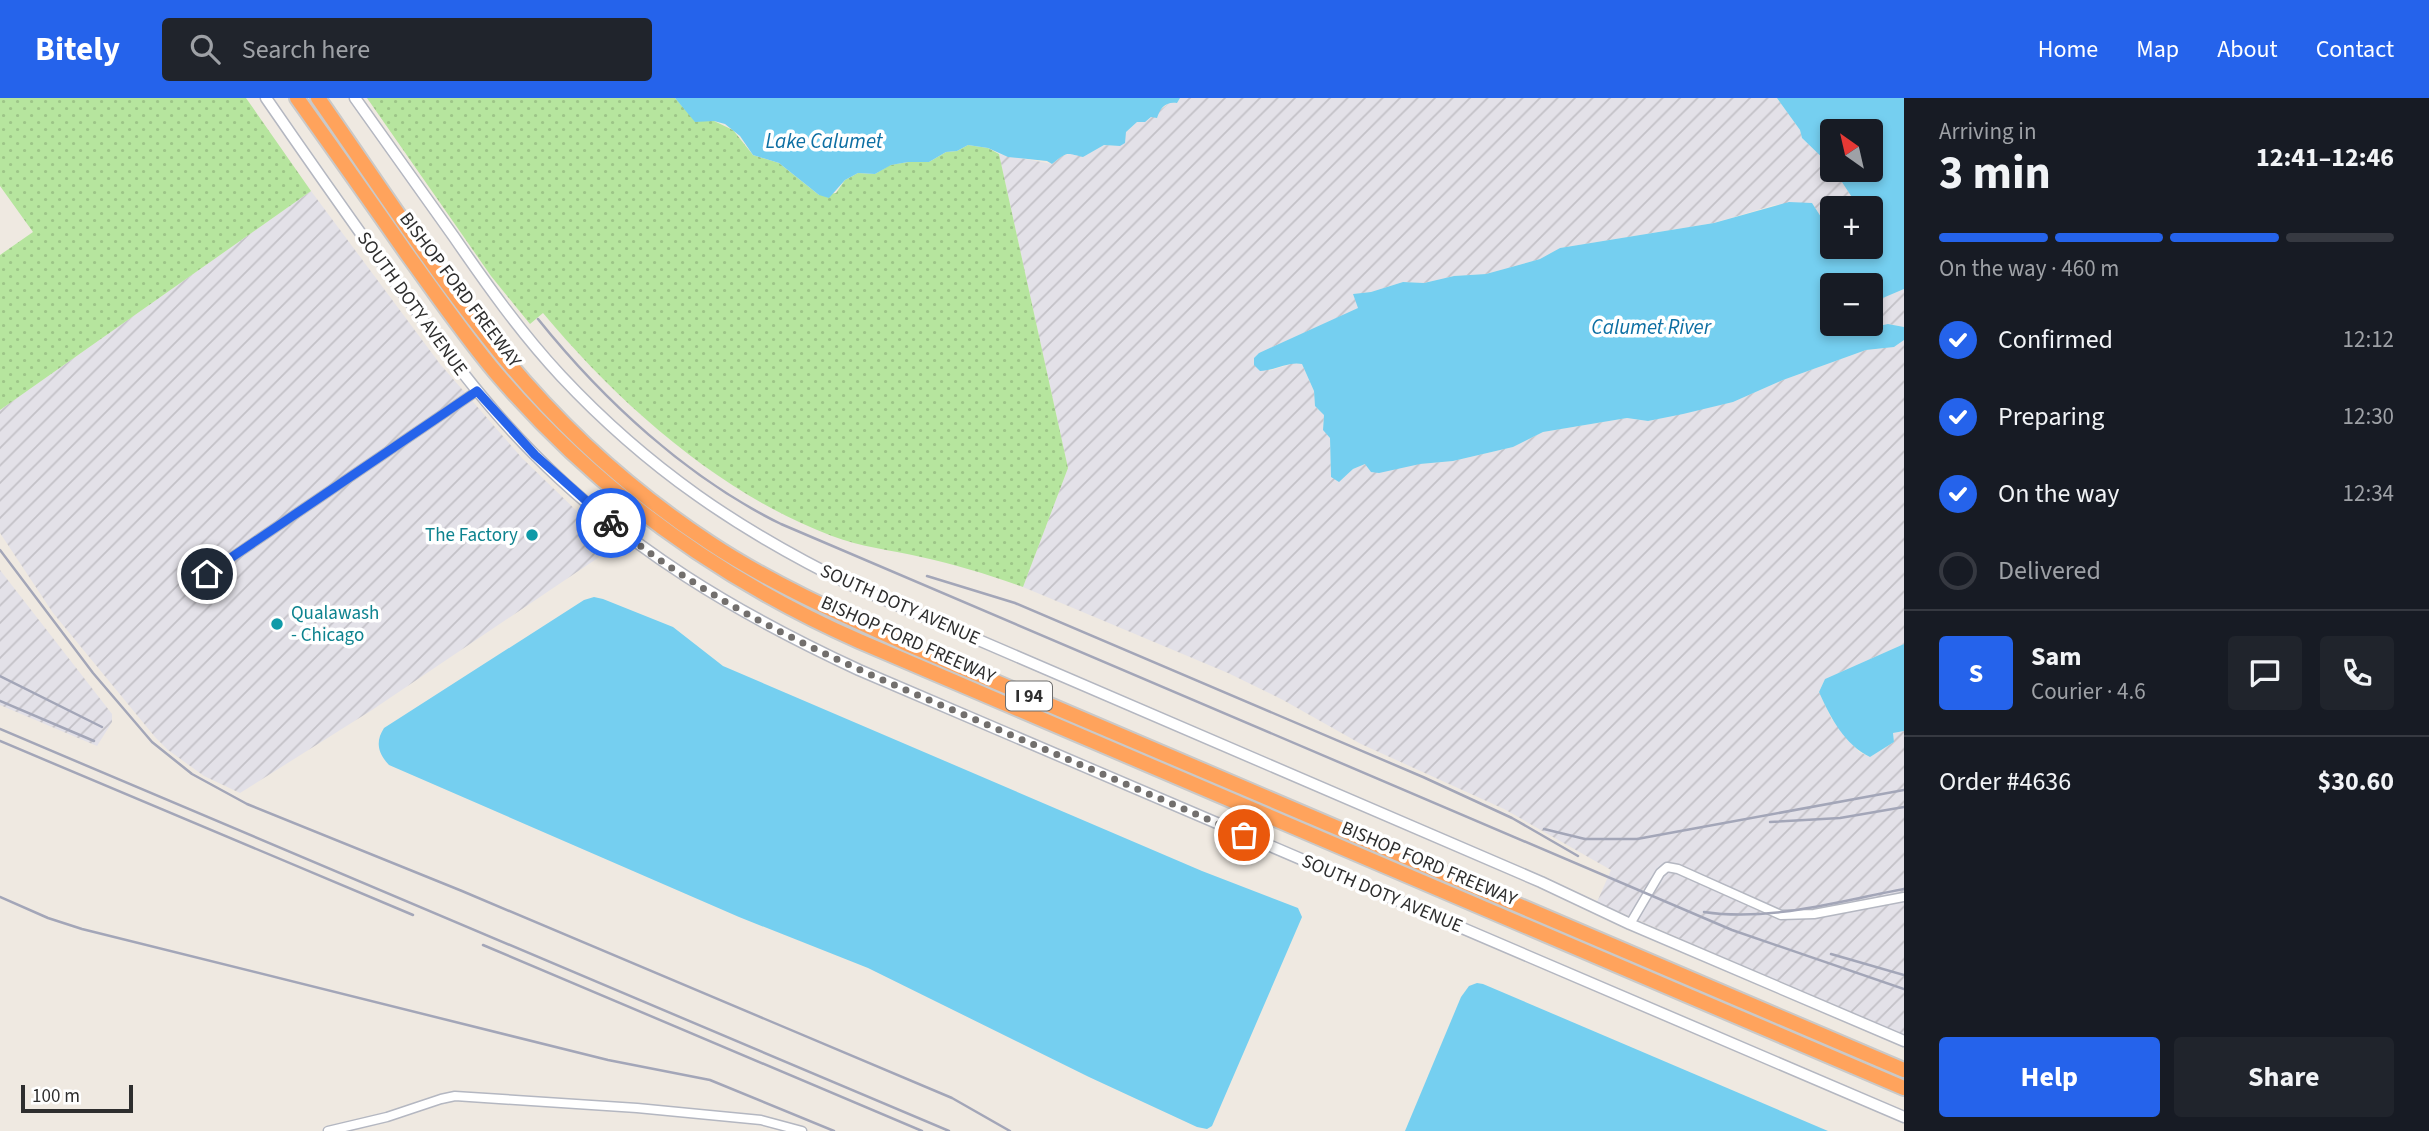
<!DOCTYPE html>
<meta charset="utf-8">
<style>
:root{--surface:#171b24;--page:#20242c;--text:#f1f3f6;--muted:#9ea1a6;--line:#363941;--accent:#2563eb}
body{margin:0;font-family:"Source Sans 3",sans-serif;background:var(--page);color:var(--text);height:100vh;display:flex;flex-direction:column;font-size:26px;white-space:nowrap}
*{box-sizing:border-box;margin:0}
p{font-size:23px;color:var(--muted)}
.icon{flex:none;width:38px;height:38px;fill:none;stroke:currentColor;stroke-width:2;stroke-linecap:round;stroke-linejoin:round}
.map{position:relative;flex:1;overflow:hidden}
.details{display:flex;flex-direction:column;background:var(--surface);width:525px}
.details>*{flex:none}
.needle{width:46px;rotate:326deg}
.controls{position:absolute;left:1820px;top:21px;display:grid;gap:14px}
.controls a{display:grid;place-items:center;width:63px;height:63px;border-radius:7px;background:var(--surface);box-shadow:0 4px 10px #0003;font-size:35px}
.scale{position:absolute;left:21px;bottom:18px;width:112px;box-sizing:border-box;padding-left:7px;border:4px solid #2e2e2e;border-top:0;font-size:19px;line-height:24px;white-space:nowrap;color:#2e2e2e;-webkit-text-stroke:5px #fff;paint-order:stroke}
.pin{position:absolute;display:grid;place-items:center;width:60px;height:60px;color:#fff;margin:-30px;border:4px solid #fff;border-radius:50%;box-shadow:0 2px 7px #0007}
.courier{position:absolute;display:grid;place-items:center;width:70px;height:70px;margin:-35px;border:5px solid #2563eb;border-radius:50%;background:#fff;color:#222;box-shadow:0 2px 9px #0007}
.summary em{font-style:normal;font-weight:700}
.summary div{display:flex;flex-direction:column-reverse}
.summary{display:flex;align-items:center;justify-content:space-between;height:119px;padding:0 35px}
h1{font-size:46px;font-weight:700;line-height:52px}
.bar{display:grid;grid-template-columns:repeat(4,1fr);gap:10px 7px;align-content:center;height:84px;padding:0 35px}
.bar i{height:9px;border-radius:5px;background:var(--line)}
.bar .active{background:var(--accent)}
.bar p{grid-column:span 4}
.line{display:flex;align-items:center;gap:18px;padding:0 35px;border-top:2px solid var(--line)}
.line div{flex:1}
.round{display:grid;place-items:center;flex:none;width:74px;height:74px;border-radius:7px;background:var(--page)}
ol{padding:0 35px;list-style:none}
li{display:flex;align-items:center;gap:21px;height:77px}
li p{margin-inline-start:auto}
li .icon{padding:7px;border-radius:50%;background:var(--accent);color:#fff;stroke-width:4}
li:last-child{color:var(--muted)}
li i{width:38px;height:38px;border:4px solid var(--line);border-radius:50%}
.button{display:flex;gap:14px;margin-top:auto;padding:14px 35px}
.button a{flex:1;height:80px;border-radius:7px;background:var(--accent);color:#fff;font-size:28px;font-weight:700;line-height:80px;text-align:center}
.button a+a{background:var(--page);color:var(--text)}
header{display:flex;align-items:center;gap:42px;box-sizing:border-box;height:98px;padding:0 35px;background:var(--accent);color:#fff}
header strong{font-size:33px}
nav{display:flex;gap:38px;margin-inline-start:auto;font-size:24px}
.search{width:490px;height:63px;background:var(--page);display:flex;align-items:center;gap:18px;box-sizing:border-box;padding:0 24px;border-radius:7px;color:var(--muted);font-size:26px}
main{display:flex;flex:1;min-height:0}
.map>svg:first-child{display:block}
.industrial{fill:url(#industrial-furrows)}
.grass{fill:url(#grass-dots)}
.water{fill:#75cff0}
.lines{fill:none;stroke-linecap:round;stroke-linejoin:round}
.minor-casing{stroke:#b4b7c1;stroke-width:11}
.tertiary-casing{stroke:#b4b7c1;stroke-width:13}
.motorway-casing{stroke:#c9c9c9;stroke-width:18}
.minor{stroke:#fff;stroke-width:8}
.tertiary{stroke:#fff;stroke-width:10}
.motorway{stroke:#ffa35c;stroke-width:14}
.rail{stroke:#a3a6b8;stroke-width:2.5}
.done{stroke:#726f6d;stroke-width:7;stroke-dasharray:0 12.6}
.route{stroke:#2563eb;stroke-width:9}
.culture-dot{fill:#0f9aa8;stroke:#fff;stroke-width:2.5}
.labels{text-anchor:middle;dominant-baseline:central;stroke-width:7;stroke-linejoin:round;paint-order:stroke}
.shield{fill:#fff;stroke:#6d6d6d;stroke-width:2}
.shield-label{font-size:18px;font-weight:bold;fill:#2e2e2e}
.street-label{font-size:19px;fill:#2e2e2e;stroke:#fff}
.culture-label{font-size:19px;fill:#0d838f;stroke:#fff;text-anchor:end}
.water-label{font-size:21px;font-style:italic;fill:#0d6fa3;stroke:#fff}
</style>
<header>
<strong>Bitely</strong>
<div class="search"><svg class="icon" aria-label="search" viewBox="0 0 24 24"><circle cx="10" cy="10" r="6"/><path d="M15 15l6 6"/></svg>Search here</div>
<nav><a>Home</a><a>Map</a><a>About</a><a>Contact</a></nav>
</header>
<main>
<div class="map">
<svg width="1904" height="1033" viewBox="0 0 1904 1033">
<defs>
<pattern id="industrial-furrows" width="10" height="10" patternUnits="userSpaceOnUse" patternTransform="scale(1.75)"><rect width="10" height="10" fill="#e3e1e8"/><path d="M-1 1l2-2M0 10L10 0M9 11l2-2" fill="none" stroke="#c3c1c7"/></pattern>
<pattern id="grass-dots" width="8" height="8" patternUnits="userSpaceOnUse" patternTransform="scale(1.75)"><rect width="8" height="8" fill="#b6e59e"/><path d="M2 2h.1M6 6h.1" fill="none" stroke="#9dc588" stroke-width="1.8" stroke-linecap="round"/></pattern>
</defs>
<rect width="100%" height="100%" fill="#efe9e1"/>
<!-- industrial -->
<g class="industrial">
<path d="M 1180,0 L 1777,0 L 1800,32 L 1802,40 L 1832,69 L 1859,110 L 1832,110 L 1832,136 L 1812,105 L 1774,107 L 1714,125 L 1560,150 L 1540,161 L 1486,176 L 1454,178 L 1424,185 L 1403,184 L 1371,194 L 1353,196 L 1359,210 L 1259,255 L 1269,273 L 1294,265 L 1302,266 L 1314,293 L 1315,308 L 1324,317 L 1323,331 L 1330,340 L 1331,379 L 1339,383 L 1353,371 L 1365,366 L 1420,366 L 1453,363 L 1513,349 L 1543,334 L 1627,320 L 1648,323 L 1733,304 L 1783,282 L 1866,252 L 1894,249 L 1904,242 L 1904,546 L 1825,581 L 1819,594 L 1831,620 L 1859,654 L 1870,659 L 1894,644 L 1893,635 L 1904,633 L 1904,938 L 1597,804 L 1611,772 L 1504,711 L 1361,646 L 1283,602 L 1228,575 L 1023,489 L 1068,370 L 999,56 L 1052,66 L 1062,58 L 1072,55 L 1083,59 L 1104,47 L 1120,48 L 1126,34 L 1137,24 L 1148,22 L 1169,5 L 1177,5 Z"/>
<path d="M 311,93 L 440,266 L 522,360 L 614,449 L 372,612 L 240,695 L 204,678 L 168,652 L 155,639 L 53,515 L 0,435 L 0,312 Z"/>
<path d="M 1904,191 L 1904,229 L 1888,226 L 1869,230 L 1854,226 L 1871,226 L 1871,205 Z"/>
<path d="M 0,472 L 112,616 L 112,624 L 97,648 L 0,607 Z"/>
</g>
<!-- grass -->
<g class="grass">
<path d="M 0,0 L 246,0 L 311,93 L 0,312 L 0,157 L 33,134 L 0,88 Z"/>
<path d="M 367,0 L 675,0 L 682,8 L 703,22 L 714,23 L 733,32 L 753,57 L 779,65 L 819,97 L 836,95 L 845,82 L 858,75 L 875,76 L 890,67 L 908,64 L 929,64 L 946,54 L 957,53 L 968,47 L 988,50 L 999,56 L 1068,370 L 1023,489 C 989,477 955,466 921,459 C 891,452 861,449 832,438 C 720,396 619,306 543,215 L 530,226 L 491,178 Z"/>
</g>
<!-- water -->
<g class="water">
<path d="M 675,0 L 1180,0 L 1177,5 C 1166,3 1160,10 1157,20 L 1151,19 L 1145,24 L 1137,24 L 1126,34 L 1125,45 L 1120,48 L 1104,47 L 1083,59 C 1066,55 1068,53 1052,66 L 1047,63 L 1008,59 L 988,50 L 968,47 L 957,53 L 946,54 L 929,64 L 908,64 L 891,67 L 875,76 L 858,75 L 845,82 L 829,100 L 819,97 L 779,65 L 753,57 L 740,38 L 725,26 L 714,23 L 695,24 Z"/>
<path d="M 1777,0 L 1904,0 L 1904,191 L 1871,205 L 1871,187 L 1832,187 L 1832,226 L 1854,226 L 1869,230 L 1888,226 L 1904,229 L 1904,242 L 1894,249 L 1866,252 L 1783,282 L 1733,304 L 1683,316 L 1648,323 L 1627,320 L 1543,334 L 1513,349 L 1453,363 L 1420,366 L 1379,375 L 1371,374 L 1365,366 L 1353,371 L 1339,384 L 1331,379 L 1330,340 L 1323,332 L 1324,317 L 1315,308 L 1314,293 L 1302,266 C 1288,263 1274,273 1260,273 L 1254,267 L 1254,260 L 1259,255 L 1358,210 L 1353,196 L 1371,194 L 1403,184 L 1424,185 L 1454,178 L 1486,176 L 1540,161 L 1560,150 L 1714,125 L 1789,104 L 1812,105 L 1832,136 L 1832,149 L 1871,149 L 1871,110 L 1859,110 L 1834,72 L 1871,72 L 1871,33 L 1832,33 L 1832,69 L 1802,40 L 1800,32 Z"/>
<path d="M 594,499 L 603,501 L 673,529 L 723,568 L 1202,773 L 1298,810 L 1302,819 L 1212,1028 L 1207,1031 L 1197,1029 L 1089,979 L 868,870 L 739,819 L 389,667 C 378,655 375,644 384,630 L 584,502 Z"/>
<path d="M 1904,546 L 1904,633 L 1893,635 L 1894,644 L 1870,659 C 1845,647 1830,619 1819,594 L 1825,581 Z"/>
<path d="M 1477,885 L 1483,886 L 1828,1033 L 1405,1033 L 1461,899 L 1469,888 Z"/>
</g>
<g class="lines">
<!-- minor casing -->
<g class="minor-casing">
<g id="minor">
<path d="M 207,476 L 477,293"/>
<path d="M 1630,826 L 1660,775 L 1667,769 L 1678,771 L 1781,817 L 1814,816 L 1904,799"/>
<path d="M 328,1033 L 387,1019 L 441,1001 L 455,998 L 637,1010 L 761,1022 L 802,1033"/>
</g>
</g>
<!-- tertiary casing -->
<g class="tertiary-casing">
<g id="tertiary">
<path d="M 266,0 C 308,61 351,122 394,182 C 438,243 481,303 534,356 C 628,451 738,516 859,572 L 1904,1019"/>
<path d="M 355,0 C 388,46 421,93 454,139 C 487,187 521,235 561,278 C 648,371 740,433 853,488 L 1541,784 L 1630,826 L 1904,943"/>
</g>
</g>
<!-- motorway casing -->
<g class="motorway-casing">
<g id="motorway">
<path d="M 297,0 C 334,52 371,104 407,156 C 436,196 464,237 496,275 C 596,392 719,481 859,543 L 1904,990"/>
<path d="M 318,0 C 379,87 438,179 506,262 C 564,332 634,395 710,445 C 772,486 840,516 907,546 L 1904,972"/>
</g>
</g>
<!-- minor -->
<use href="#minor" class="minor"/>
<!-- tertiary -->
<use href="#tertiary" class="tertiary"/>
<!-- motorway -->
<use href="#motorway" class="motorway"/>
<!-- rail -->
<g class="rail">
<path d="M 538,221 C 603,302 687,380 781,426 L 1732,832 L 1904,891"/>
<path d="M 0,452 L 93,575 L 152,644 L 192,676 L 247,706 L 462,793 L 952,1000 L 1010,1033"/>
<path d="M 927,478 L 1015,505 L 1423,679 L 1512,720 L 1578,758"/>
<path d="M 0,578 L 102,629"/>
<path d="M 0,603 L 94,643"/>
<path d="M 0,631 L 949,1033"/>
<path d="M 0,643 L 413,817"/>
<path d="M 1770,724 L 1840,720 L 1904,709"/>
<path d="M 1544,731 L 1585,741 L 1637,741 L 1904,692"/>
<path d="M 0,799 L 48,820 L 82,831 L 608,962 L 710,982 L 834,1033"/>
<path d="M 1704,814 C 1770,824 1839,803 1904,791"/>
<path d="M 483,847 L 922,1033"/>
<path d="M 1831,856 L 1904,877"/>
</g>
</g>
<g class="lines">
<!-- done -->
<path class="done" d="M 611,425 C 717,512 841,565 967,618 C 1060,658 1152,697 1244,737"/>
<!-- route -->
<path class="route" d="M 207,476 L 477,293 L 535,357 L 611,425"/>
</g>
<!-- markers -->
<g class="culture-dot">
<circle cx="532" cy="437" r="7"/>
<circle cx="277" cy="526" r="7"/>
</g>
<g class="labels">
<!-- shield labels -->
<rect class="shield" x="1006" y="583.5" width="46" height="29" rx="5"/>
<g class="shield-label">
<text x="1029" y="598">I 94</text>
</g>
<!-- street labels -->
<g class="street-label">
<text transform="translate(460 192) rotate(53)">BISHOP FORD FREEWAY</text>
<text transform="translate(412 206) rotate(54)">SOUTH DOTY AVENUE</text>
<text transform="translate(900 507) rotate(24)">SOUTH DOTY AVENUE</text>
<text transform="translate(908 542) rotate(24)">BISHOP FORD FREEWAY</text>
<text transform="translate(1429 766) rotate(23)">BISHOP FORD FREEWAY</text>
<text transform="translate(1382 796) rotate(23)">SOUTH DOTY AVENUE</text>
</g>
<!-- culture labels -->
<g class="culture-label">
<text x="518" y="437">The Factory</text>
<text x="291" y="515" text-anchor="start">Qualawash<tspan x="291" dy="22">- Chicago</tspan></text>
</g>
<!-- water labels -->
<g class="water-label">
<text x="824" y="43">Lake Calumet</text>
<text x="1651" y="229">Calumet River</text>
</g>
</g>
</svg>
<div class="controls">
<a><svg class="needle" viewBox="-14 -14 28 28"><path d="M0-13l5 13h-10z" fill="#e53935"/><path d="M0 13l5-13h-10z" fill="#9ea1a6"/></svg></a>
<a>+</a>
<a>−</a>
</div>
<div class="scale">100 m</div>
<div class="pin" style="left:1244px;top:737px;background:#ea580c"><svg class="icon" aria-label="bag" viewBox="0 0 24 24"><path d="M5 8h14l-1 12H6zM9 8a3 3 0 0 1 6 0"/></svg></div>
<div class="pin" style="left:207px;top:476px;background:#1f2937"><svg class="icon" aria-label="home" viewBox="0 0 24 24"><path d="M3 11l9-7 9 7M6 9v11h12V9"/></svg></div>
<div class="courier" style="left:611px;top:425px"><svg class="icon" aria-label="bike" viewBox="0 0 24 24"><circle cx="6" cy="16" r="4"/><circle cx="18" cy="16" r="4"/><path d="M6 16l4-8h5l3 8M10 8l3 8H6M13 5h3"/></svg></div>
</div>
<section class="details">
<div class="summary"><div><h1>3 min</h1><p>Arriving in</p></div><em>12:41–12:46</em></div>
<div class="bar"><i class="active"></i><i class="active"></i><i class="active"></i><i></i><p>On the way · 460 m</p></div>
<ol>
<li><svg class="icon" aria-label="check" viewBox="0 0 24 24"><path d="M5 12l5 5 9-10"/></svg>Confirmed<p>12:12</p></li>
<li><svg class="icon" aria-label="check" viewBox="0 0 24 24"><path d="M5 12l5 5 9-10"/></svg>Preparing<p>12:30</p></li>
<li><svg class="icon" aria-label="check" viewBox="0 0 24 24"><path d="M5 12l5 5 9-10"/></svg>On the way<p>12:34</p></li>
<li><i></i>Delivered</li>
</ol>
<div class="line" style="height:126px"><b class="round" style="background:var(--accent);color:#fff">S</b><div><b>Sam</b><p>Courier · 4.6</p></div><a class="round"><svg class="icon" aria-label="chat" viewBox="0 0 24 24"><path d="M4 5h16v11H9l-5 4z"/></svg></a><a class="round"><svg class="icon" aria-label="phone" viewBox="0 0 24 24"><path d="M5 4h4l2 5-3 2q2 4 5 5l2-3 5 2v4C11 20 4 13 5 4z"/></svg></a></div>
<div class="line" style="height:91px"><div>Order #4636</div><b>$30.60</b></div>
<div class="button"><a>Help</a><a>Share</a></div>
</section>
</main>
